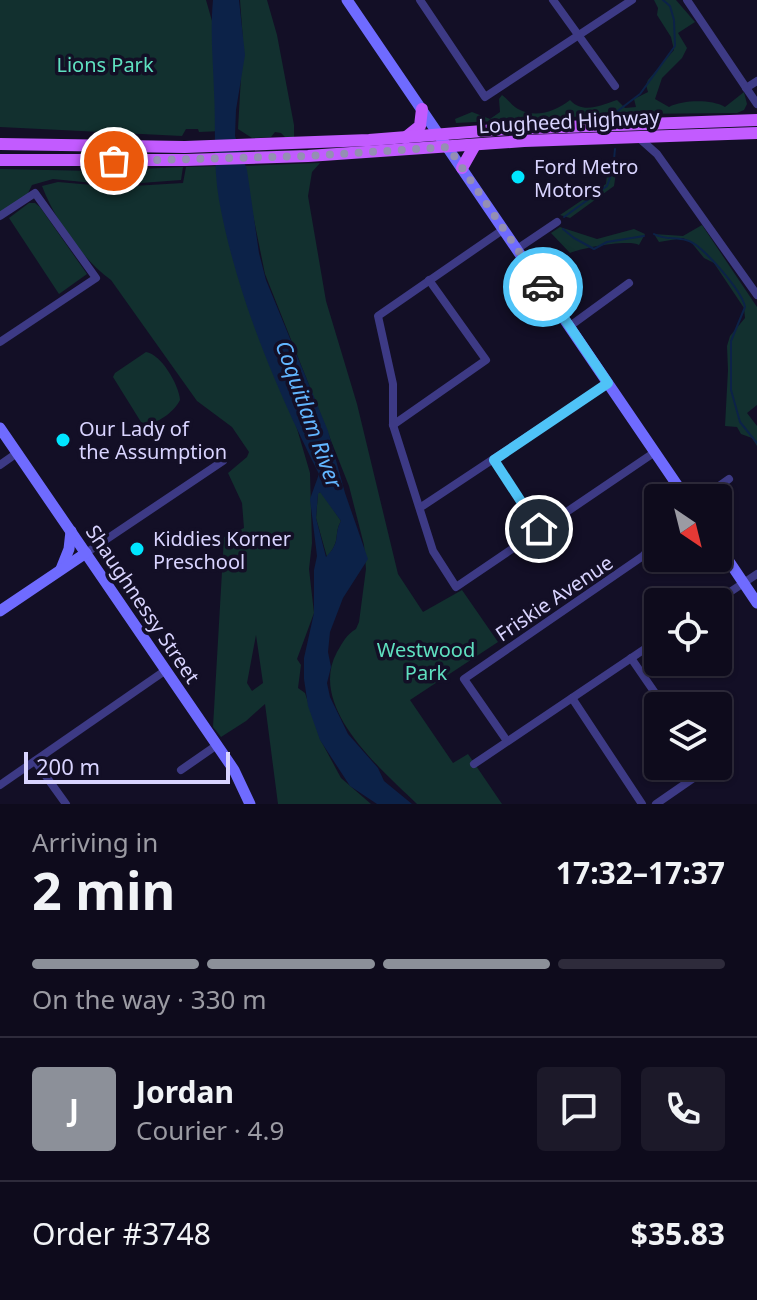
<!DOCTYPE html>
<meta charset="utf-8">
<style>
:root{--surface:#0e0b1c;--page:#1c1929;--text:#f1f3f6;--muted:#9b9ba3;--line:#2e2b3b;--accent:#8c9099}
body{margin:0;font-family:"Noto Sans",sans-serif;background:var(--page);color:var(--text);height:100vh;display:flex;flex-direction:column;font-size:30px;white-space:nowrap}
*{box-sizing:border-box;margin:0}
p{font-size:26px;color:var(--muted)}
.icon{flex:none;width:44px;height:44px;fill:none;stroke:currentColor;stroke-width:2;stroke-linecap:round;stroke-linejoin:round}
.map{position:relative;height:804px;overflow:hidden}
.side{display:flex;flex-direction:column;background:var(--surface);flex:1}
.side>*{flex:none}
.needle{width:52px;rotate:145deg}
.fabs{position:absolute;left:644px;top:484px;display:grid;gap:16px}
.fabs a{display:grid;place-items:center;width:88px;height:88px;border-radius:8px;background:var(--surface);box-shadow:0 2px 6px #0004,0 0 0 2px var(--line);font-size:40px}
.scale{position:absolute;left:24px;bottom:20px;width:206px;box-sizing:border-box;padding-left:8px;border:4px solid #d9d4ff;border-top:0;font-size:22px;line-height:28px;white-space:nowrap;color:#d9d4ff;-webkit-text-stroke:6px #130f26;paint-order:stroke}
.pin{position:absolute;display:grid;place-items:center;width:68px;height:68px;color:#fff;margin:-34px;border:4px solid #fff;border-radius:50%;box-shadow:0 2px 8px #0007}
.courier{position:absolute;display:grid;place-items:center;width:80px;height:80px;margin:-40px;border:6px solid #4fc3f7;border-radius:50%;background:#fff;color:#222;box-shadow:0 2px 10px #0007}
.summary em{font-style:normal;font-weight:700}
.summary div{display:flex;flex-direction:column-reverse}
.summary{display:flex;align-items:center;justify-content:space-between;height:136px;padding:0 32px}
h1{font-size:52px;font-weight:700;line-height:60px}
.bar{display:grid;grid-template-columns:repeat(4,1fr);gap:12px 8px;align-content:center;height:96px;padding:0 32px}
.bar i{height:10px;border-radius:6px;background:var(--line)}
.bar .on{background:var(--accent)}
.bar p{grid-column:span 4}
.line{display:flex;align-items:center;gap:20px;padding:0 32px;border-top:2px solid var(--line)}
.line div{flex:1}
.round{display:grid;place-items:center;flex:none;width:84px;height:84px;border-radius:8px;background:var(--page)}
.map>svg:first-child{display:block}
.green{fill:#12302f;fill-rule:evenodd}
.water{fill:#0c2248;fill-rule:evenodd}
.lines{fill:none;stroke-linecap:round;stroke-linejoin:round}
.stream{stroke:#0c2248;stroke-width:2}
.street{stroke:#3d3a85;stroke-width:8}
.secondary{stroke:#6f6bff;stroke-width:11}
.primary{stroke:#c25bff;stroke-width:12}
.done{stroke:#948fb3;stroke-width:8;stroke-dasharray:0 14.4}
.route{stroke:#4fc3f7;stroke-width:10}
.poi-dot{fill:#00e5ff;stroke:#130f26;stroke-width:3}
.labels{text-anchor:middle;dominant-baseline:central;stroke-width:7;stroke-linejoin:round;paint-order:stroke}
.park-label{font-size:20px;fill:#5fe0c0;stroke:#130f26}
.street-label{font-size:20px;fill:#d9d4ff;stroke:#130f26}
.poi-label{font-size:20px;fill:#d9d4ff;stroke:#130f26;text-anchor:start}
.water-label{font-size:22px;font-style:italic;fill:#62b6ff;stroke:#130f26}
</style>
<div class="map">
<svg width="757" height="804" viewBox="0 0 757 804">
<rect width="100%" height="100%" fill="#130f26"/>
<!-- green -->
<g class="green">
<path d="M 0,0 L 206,0 L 212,21 L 222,131 L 199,132 L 198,129 L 186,129 L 182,136 L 0,127 Z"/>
<path d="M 240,0 L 267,0 L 277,35 L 294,125 L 294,137 L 285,137 L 281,133 L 275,132 L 271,137 L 252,138 L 238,129 L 243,41 Z"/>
<path d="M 654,0 L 676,0 L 695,22 L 678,33 L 687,48 L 682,58 L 662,78 L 655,99 L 669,107 C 683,100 711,99 725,107 L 744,92 L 747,104 L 744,110 L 737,113 L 628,114 L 456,123 L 455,119 L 472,112 L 490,119 L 500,112 L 499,99 L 502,95 C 508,99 512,106 518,109 C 536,119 556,111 570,100 C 583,114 599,106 617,100 L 625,108 L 636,107 L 634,99 L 648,92 L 646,85 L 648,80 L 674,50 L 671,37 L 657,15 L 658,8 Z"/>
<path d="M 320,163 L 312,172 L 308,196 L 326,301 L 357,404 L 398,574 L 423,612 L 462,590 L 498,642 L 410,700 L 453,763 L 468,754 L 502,804 L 417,804 C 381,769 307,707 337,652 C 343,642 346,635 356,629 L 359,622 L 366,569 L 364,545 L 349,486 L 265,274 L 243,166 Z"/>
<path d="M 608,165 L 617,166 L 614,186 L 570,218 L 560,215 L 606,184 Z"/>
<path d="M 220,166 L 310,473 L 312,543 L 309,569 L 314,613 L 297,659 L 301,665 L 298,688 L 305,693 L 320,739 L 341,778 L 371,804 L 278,804 L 265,704 L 246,721 L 221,737 L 213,727 L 224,537 L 244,528 L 242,503 L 228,473 L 247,457 L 249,452 L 232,427 L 197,401 L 111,280 C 82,259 55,220 42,186 L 58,182 L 116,187 L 183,183 L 186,167 ZM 256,635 L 263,683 L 252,691 L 247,683 Z"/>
<path d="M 183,167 L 181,180 L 114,185 L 53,179 L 32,185 L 27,195 L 0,213 L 0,169 L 95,171 Z"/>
<path d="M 29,203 L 35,203 L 40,207 L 87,274 L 59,294 L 9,218 Z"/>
<path d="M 702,225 L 757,307 L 757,405 L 747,413 L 757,426 L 757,446 L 752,438 L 741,434 L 737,427 L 725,426 L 728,370 L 727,346 L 730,336 L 745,318 L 744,308 L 714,263 L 704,258 L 691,242 L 683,238 L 659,242 L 654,234 L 683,236 Z"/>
<path d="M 560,227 L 597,239 L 634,229 L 645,234 L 639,245 C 629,239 581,248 570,253 L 551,233 Z"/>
<path d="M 146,352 C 161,354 179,385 180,400 C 174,412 154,428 141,422 L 113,377 L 115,373 Z"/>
<path d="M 321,492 L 341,521 C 333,535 342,539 327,557 L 316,518 L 318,493 Z"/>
</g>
<!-- water -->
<path class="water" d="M 213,0 L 239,0 L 245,55 L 236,110 L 235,136 L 247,170 L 259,253 L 266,280 L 328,431 L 345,493 L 368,559 L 343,598 L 330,632 L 328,652 L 331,667 L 327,683 L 330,697 L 348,734 L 378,768 L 384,781 L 412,804 L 377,804 L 350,786 L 320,740 L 308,706 L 304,679 L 304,658 L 314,613 L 314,570 L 317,556 L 310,499 L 319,474 C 276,389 236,294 219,200 C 213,165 216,127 214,91 C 213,60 210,31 213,0 ZM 320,492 L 341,521 C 333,535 342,541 326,557 L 316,518 L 318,494 Z"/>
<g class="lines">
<!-- stream -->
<g class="stream">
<path d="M 615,113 L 640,94 L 675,46 L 674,20 L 670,6 L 663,0"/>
<path d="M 564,217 L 607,186 L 613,169 L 615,149"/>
<path d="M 563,229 L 574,238 L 594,249 L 607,242 L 644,236"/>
<path d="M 654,234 C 664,240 675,237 686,240 C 701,243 742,291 745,307 L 731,341 L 731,390 L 740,422 L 757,443"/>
</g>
<!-- street -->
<g class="street">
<path d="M 420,0 L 485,97 L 632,0"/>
<path d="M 553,0 L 615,86"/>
<path d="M 687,0 L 757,104"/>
<path d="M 746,88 L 757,81"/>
<path d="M 639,138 L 657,154 L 757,295"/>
<path d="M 0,216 L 35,193 L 96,278 L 0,342"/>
<path d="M 504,229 L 378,316 L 393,384 L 393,425 L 433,551 L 456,587 L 655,452"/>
<path d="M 517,249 L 557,222"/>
<path d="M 570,326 L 629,283"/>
<path d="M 393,425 L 486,360 L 429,280"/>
<path d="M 494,460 L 539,529"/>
<path d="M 0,465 L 17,453"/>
<path d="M 702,498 L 729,479"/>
<path d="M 421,507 L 608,383"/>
<path d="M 86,553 L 223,461"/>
<path d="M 715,602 L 757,574"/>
<path d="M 631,658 L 664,706"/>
<path d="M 572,698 L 642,804"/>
<path d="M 507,741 L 464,679 L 643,556 L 658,540"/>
<path d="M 35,761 L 66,804"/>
<path d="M 718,761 L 719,761"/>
<path d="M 474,764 L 658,640"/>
<path d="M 181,770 L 217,745"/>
<path d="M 0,785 L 166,670"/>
<path d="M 656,804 L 711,766"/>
</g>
<!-- secondary -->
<g class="secondary">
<path d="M 347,0 L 686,498"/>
<path d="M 0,428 L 234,770 L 250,804"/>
<path d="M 718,545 L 757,603"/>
<path d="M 61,569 L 69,549 L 71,531"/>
<path d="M 0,611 L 86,553"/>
</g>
<!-- primary -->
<g class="primary">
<path d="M 405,138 L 420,126 L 422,109"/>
<path d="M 0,144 L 185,147 L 369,140 L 508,129 L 757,120"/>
<path d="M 0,160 L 186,160 L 308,156 L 524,141 L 757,133"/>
<path d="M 462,168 L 475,145"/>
</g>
</g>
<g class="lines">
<!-- done -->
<path class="done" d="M 114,161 L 308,156 L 448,147 L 543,287"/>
<!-- route -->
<path class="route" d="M 539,529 L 494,460 L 608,383 L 543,287"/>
</g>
<!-- markers -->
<g class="poi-dot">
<circle cx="518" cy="177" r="8"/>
<circle cx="63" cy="440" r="8"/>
<circle cx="137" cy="549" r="8"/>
</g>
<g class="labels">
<!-- park labels -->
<g class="park-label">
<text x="105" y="64">Lions Park</text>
<text x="426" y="649">Westwood<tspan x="426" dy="23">Park</tspan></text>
</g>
<!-- street labels -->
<g class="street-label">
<text transform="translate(569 121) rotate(-3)">Lougheed Highway</text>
<text transform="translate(554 598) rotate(-34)">Friskie Avenue</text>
<text transform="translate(143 604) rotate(56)">Shaughnessy Street</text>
</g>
<!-- poi labels -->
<g class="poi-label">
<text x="534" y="166">Ford Metro<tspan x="534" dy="23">Motors</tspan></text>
<text x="79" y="428">Our Lady of<tspan x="79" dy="23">the Assumption</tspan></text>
<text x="153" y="538">Kiddies Korner<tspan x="153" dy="23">Preschool</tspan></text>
</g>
<!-- water labels -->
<g class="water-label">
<text transform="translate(310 414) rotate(70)">Coquitlam River</text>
</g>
</g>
</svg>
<div class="fabs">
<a><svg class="needle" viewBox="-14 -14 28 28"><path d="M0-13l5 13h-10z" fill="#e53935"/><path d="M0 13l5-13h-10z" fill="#9b9ba3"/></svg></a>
<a><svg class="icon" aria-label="locate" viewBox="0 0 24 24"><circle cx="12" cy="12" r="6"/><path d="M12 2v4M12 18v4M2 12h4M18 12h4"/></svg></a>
<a><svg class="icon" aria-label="layers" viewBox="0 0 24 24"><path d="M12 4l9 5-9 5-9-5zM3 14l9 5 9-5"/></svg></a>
</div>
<div class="scale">200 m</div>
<div class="pin" style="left:114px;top:161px;background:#ea580c"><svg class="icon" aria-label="bag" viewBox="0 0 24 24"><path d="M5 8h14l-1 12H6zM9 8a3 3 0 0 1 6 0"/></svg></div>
<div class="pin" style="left:539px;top:529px;background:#1f2937"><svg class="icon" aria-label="home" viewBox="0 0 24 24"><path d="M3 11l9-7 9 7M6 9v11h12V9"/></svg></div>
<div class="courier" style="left:543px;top:287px"><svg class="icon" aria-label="car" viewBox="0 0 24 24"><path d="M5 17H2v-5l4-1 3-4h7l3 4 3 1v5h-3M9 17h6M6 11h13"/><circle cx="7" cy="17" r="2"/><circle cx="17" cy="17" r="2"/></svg></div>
</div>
<section class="side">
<div class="summary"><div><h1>2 min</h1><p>Arriving in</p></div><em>17:32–17:37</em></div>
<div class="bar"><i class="on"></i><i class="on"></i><i class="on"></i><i></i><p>On the way · 330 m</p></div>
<div class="line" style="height:144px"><b class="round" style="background:var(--accent);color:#fff">J</b><div><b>Jordan</b><p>Courier · 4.9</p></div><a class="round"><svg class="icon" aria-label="chat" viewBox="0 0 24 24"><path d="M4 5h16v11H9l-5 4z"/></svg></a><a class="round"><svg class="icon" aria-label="phone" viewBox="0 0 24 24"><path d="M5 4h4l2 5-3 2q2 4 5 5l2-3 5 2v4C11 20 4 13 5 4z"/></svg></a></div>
<div class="line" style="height:104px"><div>Order #3748</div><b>$35.83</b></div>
</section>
